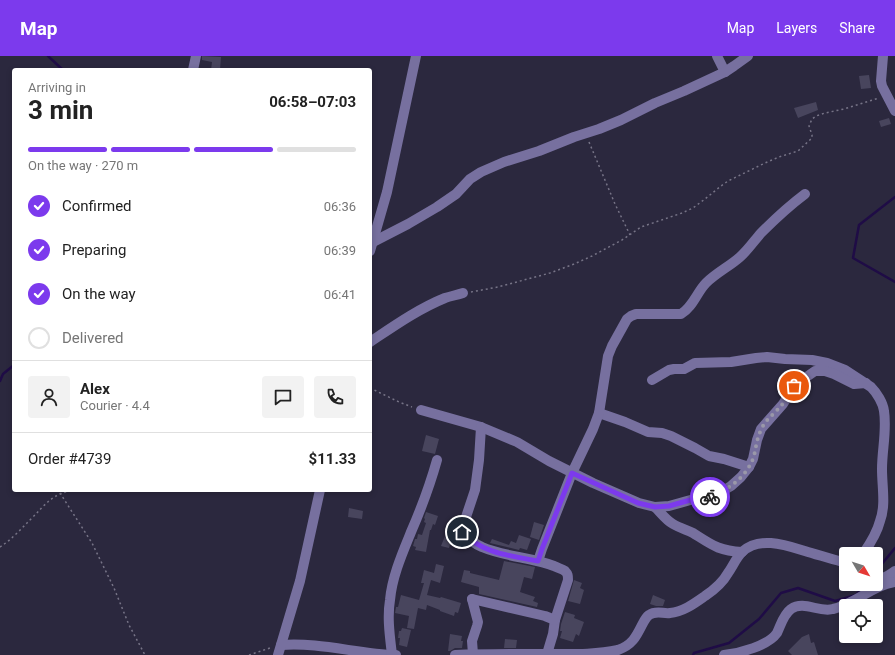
<!DOCTYPE html>
<meta charset="utf-8">
<style>
:root{--surface:#fff;--page:#f2f2f2;--text:#222;--muted:#767676;--line:#e0e0e0;--accent:#7c3aed}
body{margin:0;font-family:Roboto,sans-serif;background:var(--page);color:var(--text);height:100vh;display:flex;flex-direction:column;font-size:15px;white-space:nowrap}
*{box-sizing:border-box;margin:0}
p{font-size:13px;color:var(--muted)}
.icon{flex:none;width:22px;height:22px;fill:none;stroke:currentColor;stroke-width:2;stroke-linecap:round;stroke-linejoin:round}
.map{position:relative;flex:1;overflow:hidden}
.details{position:absolute;left:12px;top:12px;width:360px;height:424px;display:flex;flex-direction:column;background:var(--surface);border-radius:4px;box-shadow:0 2px 6px #0003}
.details>*{flex:none}
.needle{width:26px;rotate:129deg}
.buttons{position:absolute;left:839px;top:491px;display:grid;gap:8px}
.buttons a{display:grid;place-items:center;width:44px;height:44px;border-radius:4px;background:var(--surface);box-shadow:0 2px 6px #0003;font-size:20px}
.pin{position:absolute;display:grid;place-items:center;width:34px;height:34px;color:#fff;margin:-17px;border:2px solid #fff;border-radius:50%;box-shadow:0 1px 4px #0007}
.courier{position:absolute;display:grid;place-items:center;width:40px;height:40px;margin:-20px;border:3px solid #7c3aed;border-radius:50%;background:#fff;color:#222;box-shadow:0 1px 5px #0007}
.summary em{font-style:normal;font-weight:700}
.summary div{display:flex;flex-direction:column-reverse}
.summary{display:flex;align-items:center;justify-content:space-between;height:68px;padding:0 16px}
h1{font-size:26px;font-weight:700;line-height:30px}
.bar{display:grid;grid-template-columns:repeat(4,1fr);gap:6px 4px;align-content:center;height:48px;padding:0 16px}
.bar i{height:5px;border-radius:3px;background:var(--line)}
.bar .current{background:var(--accent)}
.bar p{grid-column:span 4}
.line{display:flex;align-items:center;gap:10px;padding:0 16px;border-top:1px solid var(--line)}
.line div{flex:1}
.round{display:grid;place-items:center;flex:none;width:42px;height:42px;border-radius:4px;background:var(--page)}
ol{padding:0 16px;list-style:none}
li{display:flex;align-items:center;gap:12px;height:44px}
li p{margin-inline-start:auto}
li .icon{padding:4px;border-radius:50%;background:var(--accent);color:#fff;stroke-width:4}
li:last-child{color:var(--muted)}
li i{width:22px;height:22px;border:2px solid var(--line);border-radius:50%}
header{display:flex;align-items:center;gap:24px;box-sizing:border-box;height:56px;padding:0 20px;background:var(--accent);color:#fff}
header strong{font-size:19px}
nav{display:flex;gap:22px;margin-inline-start:auto;font-size:14px}
.map>svg:first-child{display:block}
.lines{fill:none;stroke-linecap:round;stroke-linejoin:round}
.stream{stroke:#1f0c46;stroke-width:2.5}
.building{fill:#48455d}
.path{stroke:#777487;stroke-width:1.5;stroke-dasharray:2 3;stroke-linecap:butt}
.minor{stroke:#77709f;stroke-width:10}
.done{stroke:#9a98a9;stroke-width:4;stroke-dasharray:0 7.2}
.route{stroke:#7c3aed;stroke-width:5}
</style>
<header>
<strong>Map</strong>
<nav><a>Map</a><a>Layers</a><a>Share</a></nav>
</header>
<div class="map">
<svg width="895" height="599" viewBox="0 0 895 599">
<rect width="100%" height="100%" fill="#2b283e"/>
<g class="lines">
<!-- stream -->
<g class="stream">
<path d="M 48,0 L 63,14"/>
<path d="M 895,141 L 859,169 L 853,202 L 895,226"/>
<path d="M 0,325 L 3,318 L 14,309"/>
<path d="M 876,515 L 895,492"/>
<path d="M 693,599 L 694,597 L 729,587 L 759,563 L 781,537 L 798,532 L 835,545 L 856,539 L 865,528"/>
</g>
</g>
<!-- building -->
<g class="building">
<path d="M 202,0 L 221,1 L 220,14 L 211,14 L 212,6 L 202,4 Z"/>
<path d="M 869,19 L 871,32 L 861,33 L 859,20 Z"/>
<path d="M 816,46 L 818,54 L 798,62 L 794,52 Z"/>
<path d="M 889,62 L 891,68 L 881,71 L 879,65 Z"/>
<path d="M 426,379 L 439,383 L 435,398 L 422,395 Z"/>
<path d="M 349,452 L 363,455 L 362,463 L 348,461 Z"/>
<path d="M 426,456 L 438,460 L 435,469 L 433,468 L 431,474 L 430,474 L 426,496 L 415,494 L 416,491 L 413,490 L 415,483 L 417,483 L 418,478 L 422,479 L 426,467 L 424,466 L 425,463 L 424,462 Z"/>
<path d="M 534,466 L 544,469 L 539,484 L 530,481 Z"/>
<path d="M 519,479 L 531,483 L 527,494 L 520,492 L 519,494 L 490,487 L 492,483 L 509,489 L 511,485 L 516,487 Z"/>
<path d="M 445,480 L 452,482 L 449,492 L 441,490 Z"/>
<path d="M 504,505 L 535,511 L 532,523 L 524,521 L 520,536 L 535,541 L 533,545 L 538,547 L 537,551 L 479,538 L 479,531 L 461,526 L 464,514 L 470,515 L 470,517 L 499,524 Z"/>
<path d="M 436,508 L 444,510 L 440,527 L 431,524 L 427,539 L 440,542 L 441,541 L 461,547 L 458,557 L 455,556 L 454,560 L 440,555 L 440,554 L 427,549 L 426,554 L 418,552 L 414,573 L 407,572 L 409,560 L 395,557 L 396,551 L 398,551 L 401,539 L 419,544 L 424,527 L 421,527 L 424,514 L 434,517 Z"/>
<path d="M 574,524 L 582,527 L 580,532 L 584,534 L 580,548 L 568,545 Z"/>
<path d="M 653,539 L 665,544 L 663,550 L 656,550 L 650,548 Z"/>
<path d="M 565,556 L 575,559 L 574,562 L 584,566 L 579,580 L 576,578 L 573,586 L 560,582 L 562,575 L 560,575 L 561,568 Z"/>
<path d="M 402,572 L 411,574 L 407,591 L 399,589 L 400,582 L 398,582 L 399,575 L 401,575 Z"/>
<path d="M 450,578 L 462,580 L 461,585 L 463,585 L 462,592 L 455,592 L 450,595 L 448,595 Z"/>
<path d="M 809,578 L 811,587 L 814,586 L 818,599 L 792,599 L 788,595 L 802,581 Z"/>
<path d="M 505,583 L 517,584 L 516,592 L 504,592 Z"/>
</g>
<g class="lines">
<!-- path -->
<g class="path">
<path d="M 589,86 L 615,148 L 630,179"/>
<path d="M 471,236 L 498,231 L 550,217 L 574,208 L 592,200 L 622,184 L 641,171 L 682,157 L 693,152 L 705,143 L 721,130 L 728,125 L 765,107 L 779,101 L 798,95 L 812,82 L 812,79 L 809,70 L 812,63 L 816,60 L 825,57 L 844,53 L 879,42"/>
<path d="M 370,332 L 399,346 L 412,351"/>
<path d="M 60,437 L 92,487 L 114,532 L 129,569 L 145,599"/>
<path d="M 0,491 C 11,484 21,473 30,464 C 46,448 53,436 77,434"/>
<path d="M 249,599 L 270,592"/>
</g>
<!-- minor -->
<g class="minor">
<path d="M 717,0 L 725,16"/>
<path d="M 883,0 L 881,25 L 882,30 L 895,55"/>
<path d="M 193,14 L 196,0"/>
<path d="M 373,186 L 408,168 L 437,151 L 456,138 L 470,123 L 481,116 L 504,106 L 539,95 L 574,81 L 599,73 L 621,64 L 655,47 L 684,35 L 725,16 L 734,10 L 748,0"/>
<path d="M 370,195 L 387,136 L 416,0"/>
<path d="M 370,286 C 394,270 418,253 445,242 C 451,240 457,239 463,237"/>
<path d="M 652,324 L 669,314 L 674,313 L 684,313 L 695,307 L 731,306 L 756,302 L 767,301 L 785,303 L 812,304 L 827,307 L 845,314 L 871,331 C 877,337 883,347 884,355 C 887,374 882,394 882,413 C 882,431 886,449 880,465 C 877,477 870,488 863,498"/>
<path d="M 421,354 L 481,371 L 517,386 L 549,405 L 593,427 L 639,447 L 655,451 L 669,450 L 694,443 L 710,441 L 721,436 L 731,430 L 741,421 L 749,411 L 753,403 L 757,384 L 761,373 L 783,348 L 794,330 L 800,325 L 805,322 L 815,315 L 825,315 L 834,318 L 854,328 L 866,327"/>
<path d="M 599,357 L 625,366 L 648,376 L 662,377 L 671,380 L 695,392 L 709,400 L 724,403 L 749,411"/>
<path d="M 481,371 L 479,404 L 475,434 L 463,470 L 463,476 C 468,482 474,488 482,491 C 505,501 531,501 554,510 C 558,512 562,513 565,515 C 568,518 568,520 568,524 L 555,564 L 553,578 L 547,598"/>
<path d="M 655,451 C 661,457 666,464 673,468 C 680,472 687,474 693,477 C 712,489 719,495 742,496"/>
<path d="M 538,505 L 542,493 L 572,417 L 593,373 L 599,357 L 608,300 L 612,290 L 627,263 L 631,260 L 636,258 L 681,258 C 693,251 697,236 706,227 C 716,217 730,210 740,201 C 748,194 754,185 761,177 C 775,163 789,150 805,138"/>
<path d="M 876,520 C 884,524 889,519 895,515"/>
<path d="M 472,543 L 545,560 L 555,564"/>
<path d="M 472,543 L 478,566 L 477,570 L 472,585 L 473,598"/>
<path d="M 281,589 C 320,586 358,598 396,599"/>
<path d="M 278,599 L 300,525 L 320,434"/>
<path d="M 392,599 C 390,581 387,562 390,544 C 392,521 402,498 411,476 C 421,453 430,429 437,404"/>
<path d="M 455,599 C 485,598 515,598 546,598 C 570,598 595,599 618,594 C 632,589 636,581 642,569 C 644,565 646,561 649,559 C 656,554 663,558 670,557 C 683,556 695,547 705,540 C 714,534 723,526 728,517 C 733,510 736,502 742,496 C 760,479 788,490 808,496 C 821,500 833,503 846,507"/>
<path d="M 724,599 C 740,597 768,590 777,577 C 781,569 783,559 791,553 C 804,544 819,557 833,553 C 855,548 873,529 895,526"/>
</g>
</g>
<g class="lines">
<!-- done -->
<path class="done" d="M 710,441 C 729,433 747,421 754,400 C 756,391 757,382 761,374 C 765,364 774,358 781,350 C 786,344 790,336 794,330"/>
<!-- route -->
<path class="route" d="M 462,476 C 481,497 511,500 538,505 L 542,493 L 572,417 L 638,447 L 655,451 L 669,450 L 694,443 L 710,441"/>
</g>
</svg>
<div class="buttons">
<a><svg class="needle" viewBox="-14 -14 28 28"><path d="M0-13l5 13h-10z" fill="#e53935"/><path d="M0 13l5-13h-10z" fill="#767676"/></svg></a>
<a><svg class="icon" aria-label="locate" viewBox="0 0 24 24"><circle cx="12" cy="12" r="6"/><path d="M12 2v4M12 18v4M2 12h4M18 12h4"/></svg></a>
</div>
<div class="pin" style="left:794px;top:330px;background:#ea580c"><svg class="icon" aria-label="bag" viewBox="0 0 24 24"><path d="M5 8h14l-1 12H6zM9 8a3 3 0 0 1 6 0"/></svg></div>
<div class="pin" style="left:462px;top:476px;background:#1f2937"><svg class="icon" aria-label="home" viewBox="0 0 24 24"><path d="M3 11l9-7 9 7M6 9v11h12V9"/></svg></div>
<div class="courier" style="left:710px;top:441px"><svg class="icon" aria-label="bike" viewBox="0 0 24 24"><circle cx="6" cy="16" r="4"/><circle cx="18" cy="16" r="4"/><path d="M6 16l4-8h5l3 8M10 8l3 8H6M13 5h3"/></svg></div>
<section class="details">
<div class="summary"><div><h1>3 min</h1><p>Arriving in</p></div><em>06:58–07:03</em></div>
<div class="bar"><i class="current"></i><i class="current"></i><i class="current"></i><i></i><p>On the way · 270 m</p></div>
<ol>
<li><svg class="icon" aria-label="check" viewBox="0 0 24 24"><path d="M5 12l5 5 9-10"/></svg>Confirmed<p>06:36</p></li>
<li><svg class="icon" aria-label="check" viewBox="0 0 24 24"><path d="M5 12l5 5 9-10"/></svg>Preparing<p>06:39</p></li>
<li><svg class="icon" aria-label="check" viewBox="0 0 24 24"><path d="M5 12l5 5 9-10"/></svg>On the way<p>06:41</p></li>
<li><i></i>Delivered</li>
</ol>
<div class="line" style="height:72px"><a class="round"><svg class="icon" aria-label="person" viewBox="0 0 24 24"><circle cx="12" cy="8" r="4"/><path d="M4 21q1-7 8-7t8 7"/></svg></a><div><b>Alex</b><p>Courier · 4.4</p></div><a class="round"><svg class="icon" aria-label="chat" viewBox="0 0 24 24"><path d="M4 5h16v11H9l-5 4z"/></svg></a><a class="round"><svg class="icon" aria-label="phone" viewBox="0 0 24 24"><path d="M5 4h4l2 5-3 2q2 4 5 5l2-3 5 2v4C11 20 4 13 5 4z"/></svg></a></div>
<div class="line" style="height:52px"><div>Order #4739</div><b>$11.33</b></div>
</section>
</div>
